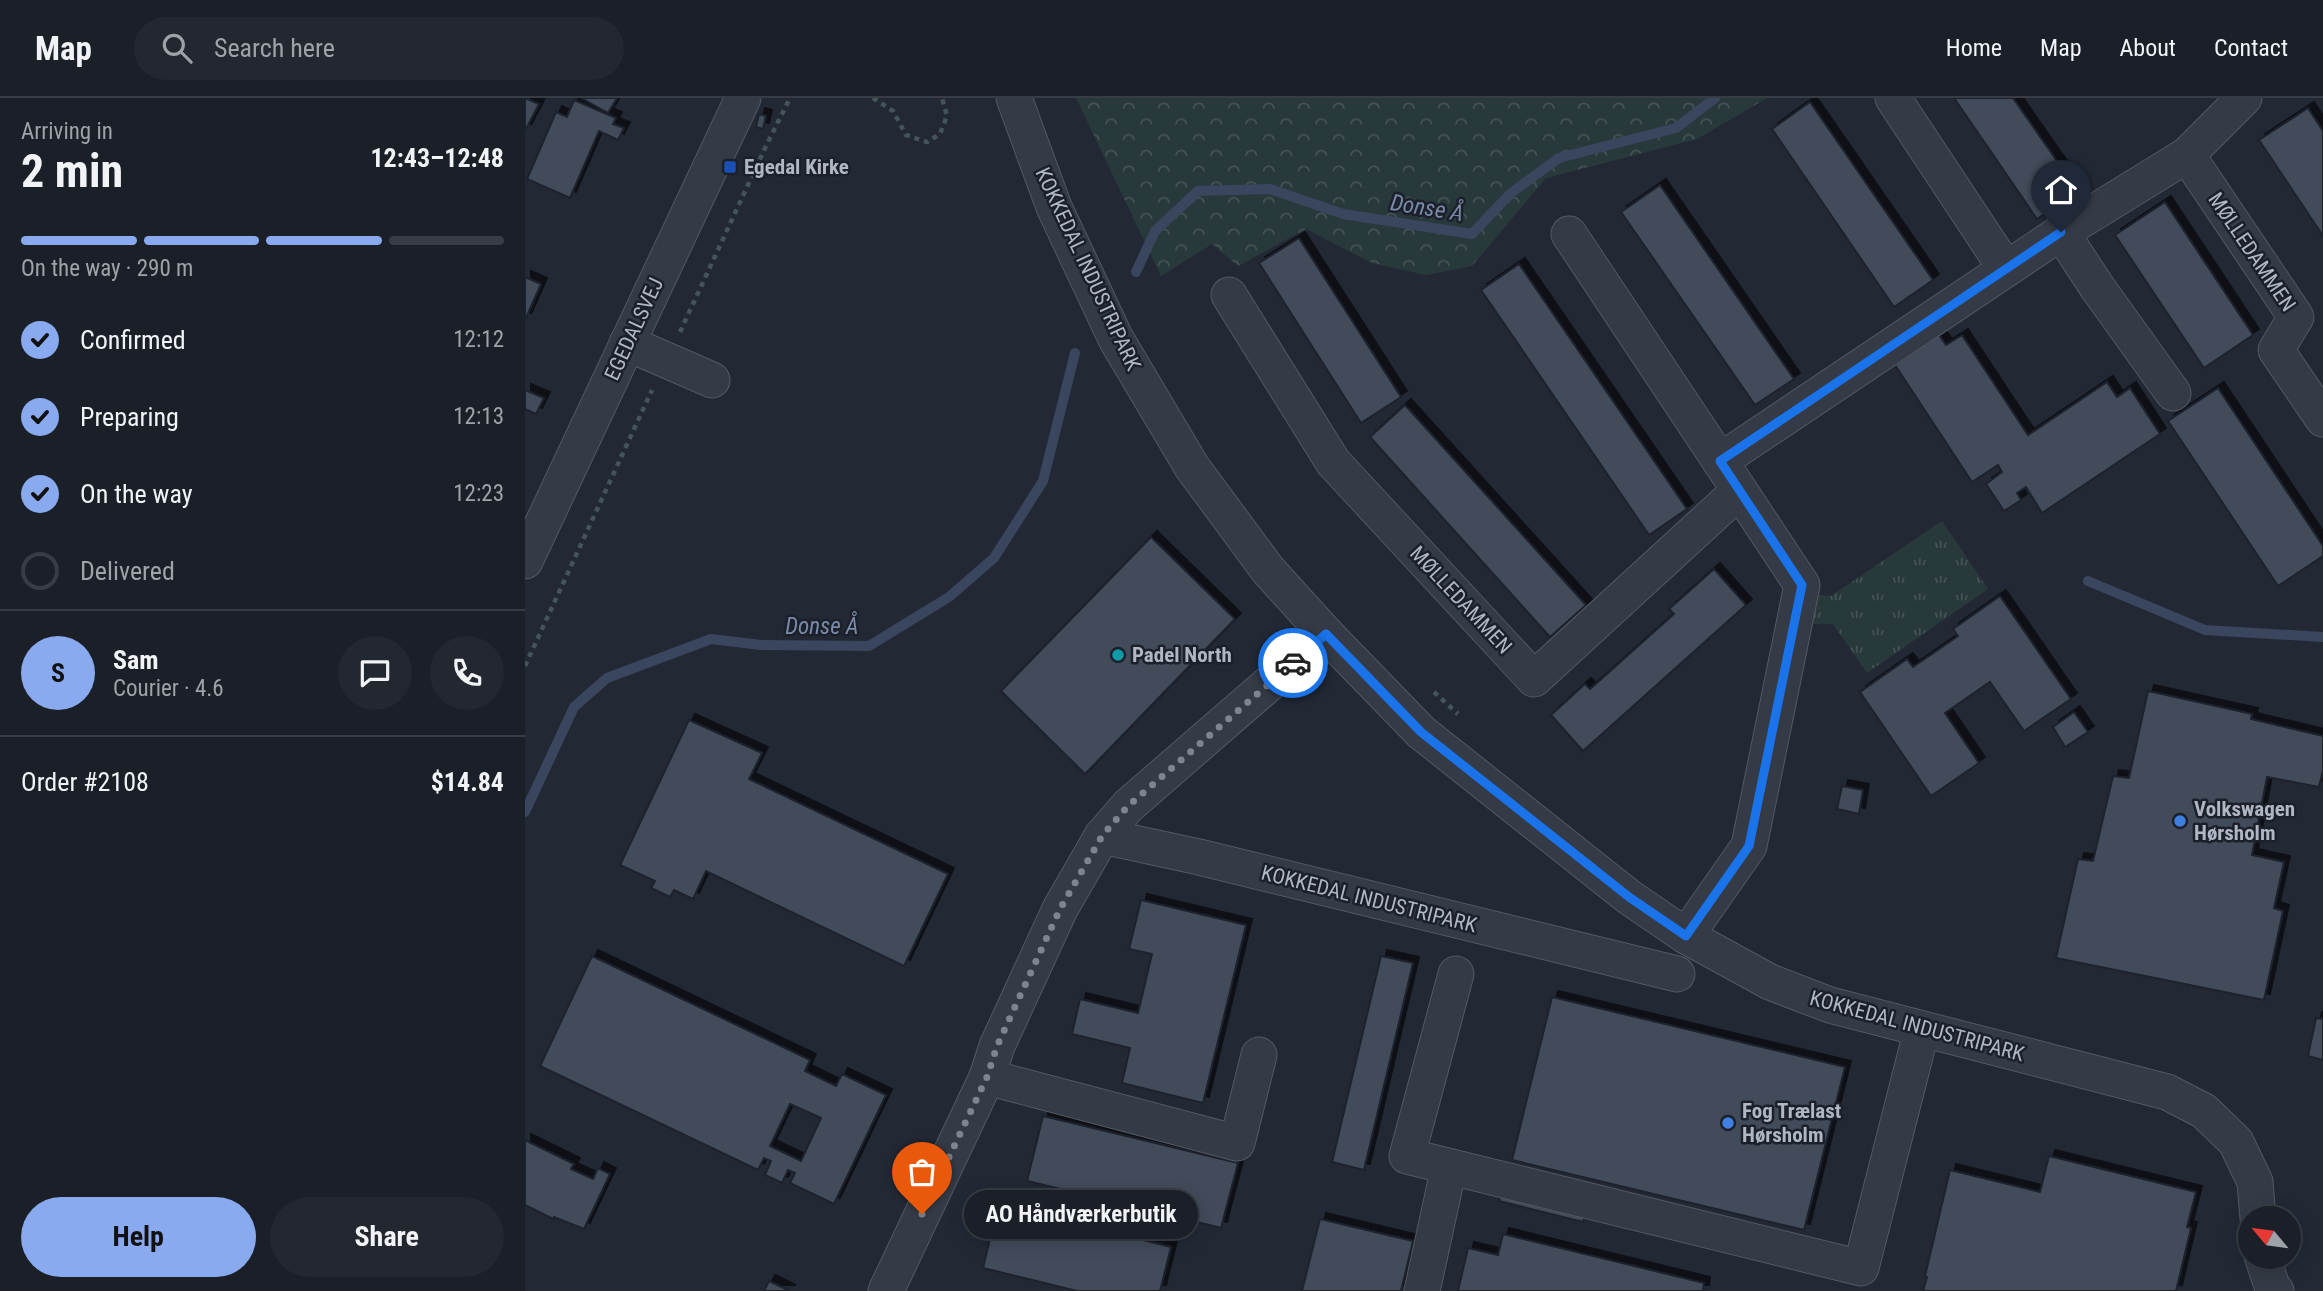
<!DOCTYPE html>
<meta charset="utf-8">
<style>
:root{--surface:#1a1f28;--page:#232730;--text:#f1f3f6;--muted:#9fa2a8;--line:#383d45;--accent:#89aaee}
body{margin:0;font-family:"Roboto Condensed",sans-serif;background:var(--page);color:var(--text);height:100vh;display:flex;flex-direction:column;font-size:26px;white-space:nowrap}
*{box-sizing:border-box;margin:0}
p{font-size:23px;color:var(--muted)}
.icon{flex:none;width:38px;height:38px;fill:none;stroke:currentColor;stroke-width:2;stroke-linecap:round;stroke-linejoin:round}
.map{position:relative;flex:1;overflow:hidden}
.panel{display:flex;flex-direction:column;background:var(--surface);width:525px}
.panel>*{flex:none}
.needle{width:46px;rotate:299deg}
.fabs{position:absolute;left:1713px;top:1108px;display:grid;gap:14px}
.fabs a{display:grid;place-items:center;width:63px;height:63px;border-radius:50%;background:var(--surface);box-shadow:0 4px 18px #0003,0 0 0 2px var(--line);font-size:35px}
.pin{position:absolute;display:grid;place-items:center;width:60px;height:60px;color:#fff;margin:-72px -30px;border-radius:50% 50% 50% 0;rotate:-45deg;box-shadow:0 0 7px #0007}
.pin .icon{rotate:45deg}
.courier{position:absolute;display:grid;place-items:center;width:70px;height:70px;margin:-35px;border:5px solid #1a73e8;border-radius:50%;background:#fff;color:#222;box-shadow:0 2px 9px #0007}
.bubble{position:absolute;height:49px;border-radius:24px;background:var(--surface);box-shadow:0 4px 18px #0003,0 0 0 2px var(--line);font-size:23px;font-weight:700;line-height:49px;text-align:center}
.overview em{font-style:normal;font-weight:700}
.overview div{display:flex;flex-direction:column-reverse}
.overview{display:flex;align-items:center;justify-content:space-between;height:119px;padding:0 21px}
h1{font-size:46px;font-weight:700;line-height:52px}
.bar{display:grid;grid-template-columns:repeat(4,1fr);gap:10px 7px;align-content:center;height:84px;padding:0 21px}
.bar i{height:9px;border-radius:5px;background:var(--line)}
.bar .active{background:var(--accent)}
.bar p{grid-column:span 4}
.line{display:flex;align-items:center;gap:18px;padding:0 21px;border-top:2px solid var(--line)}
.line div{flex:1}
.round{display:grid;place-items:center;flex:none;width:74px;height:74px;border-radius:37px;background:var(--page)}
ol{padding:0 21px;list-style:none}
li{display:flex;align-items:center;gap:21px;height:77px}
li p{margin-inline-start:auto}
li .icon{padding:7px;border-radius:50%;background:var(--accent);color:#111;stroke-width:4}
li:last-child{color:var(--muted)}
li i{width:38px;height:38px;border:4px solid var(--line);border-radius:50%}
.action{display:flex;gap:14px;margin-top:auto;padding:14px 21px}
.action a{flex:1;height:80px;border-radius:42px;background:var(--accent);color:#111;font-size:28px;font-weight:700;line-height:80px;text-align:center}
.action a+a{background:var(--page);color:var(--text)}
header{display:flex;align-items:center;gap:42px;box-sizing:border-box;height:98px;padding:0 35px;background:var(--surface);border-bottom:2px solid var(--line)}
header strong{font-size:33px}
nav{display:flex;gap:38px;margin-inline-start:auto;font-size:24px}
.search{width:490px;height:63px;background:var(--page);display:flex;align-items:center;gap:18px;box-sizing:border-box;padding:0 24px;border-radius:38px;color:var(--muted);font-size:26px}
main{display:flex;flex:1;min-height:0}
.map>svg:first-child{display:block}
.grass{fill:url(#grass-tufts)}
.forest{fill:url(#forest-crowns)}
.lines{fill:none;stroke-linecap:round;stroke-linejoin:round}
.stream{stroke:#39465e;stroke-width:10}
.building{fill:#434c5a;stroke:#1d222d;stroke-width:2;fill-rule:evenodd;filter:url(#shadow)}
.minor-casing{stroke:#535964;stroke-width:37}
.path{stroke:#455458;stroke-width:4.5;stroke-dasharray:5 5;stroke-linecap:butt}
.minor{stroke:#353b46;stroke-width:35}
.done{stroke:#7e8591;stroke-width:7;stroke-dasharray:0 12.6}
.route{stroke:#1a73e8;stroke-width:9}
.transit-dot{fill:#1a4fb4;stroke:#1b202b;stroke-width:2.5}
.culture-dot{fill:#0f9aa8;stroke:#1b202b;stroke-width:2.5}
.shop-dot{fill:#3f7fe0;stroke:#1b202b;stroke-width:2.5}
.labels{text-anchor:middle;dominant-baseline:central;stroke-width:5;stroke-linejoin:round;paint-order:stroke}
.poi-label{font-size:21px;font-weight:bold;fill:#b0b6c3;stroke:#1b202b;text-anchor:start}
.street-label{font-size:21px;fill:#b0b6c3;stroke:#1b202b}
.water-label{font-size:23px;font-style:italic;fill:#7a8ba9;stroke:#1b202b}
</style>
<header>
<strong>Map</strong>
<div class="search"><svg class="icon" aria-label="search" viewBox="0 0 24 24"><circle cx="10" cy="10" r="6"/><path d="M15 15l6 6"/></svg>Search here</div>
<nav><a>Home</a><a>Map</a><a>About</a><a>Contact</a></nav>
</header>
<main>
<section class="panel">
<div class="overview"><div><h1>2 min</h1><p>Arriving in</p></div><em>12:43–12:48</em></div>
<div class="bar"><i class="active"></i><i class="active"></i><i class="active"></i><i></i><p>On the way · 290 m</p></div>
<ol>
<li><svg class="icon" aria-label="check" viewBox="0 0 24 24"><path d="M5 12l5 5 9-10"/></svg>Confirmed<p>12:12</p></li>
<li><svg class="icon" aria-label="check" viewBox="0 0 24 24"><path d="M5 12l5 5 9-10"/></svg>Preparing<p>12:13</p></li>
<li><svg class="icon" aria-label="check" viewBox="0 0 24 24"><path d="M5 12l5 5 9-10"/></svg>On the way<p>12:23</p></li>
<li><i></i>Delivered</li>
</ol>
<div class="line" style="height:126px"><b class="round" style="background:var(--accent);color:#111">S</b><div><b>Sam</b><p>Courier · 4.6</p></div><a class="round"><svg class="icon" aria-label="chat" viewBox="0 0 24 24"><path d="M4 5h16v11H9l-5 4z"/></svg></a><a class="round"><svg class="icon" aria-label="phone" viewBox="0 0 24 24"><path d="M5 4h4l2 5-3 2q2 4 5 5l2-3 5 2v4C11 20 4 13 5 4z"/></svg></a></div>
<div class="line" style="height:91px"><div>Order #2108</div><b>$14.84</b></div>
<div class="action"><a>Help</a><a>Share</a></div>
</section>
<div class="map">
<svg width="1798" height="1193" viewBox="0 0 1798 1193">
<defs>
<pattern id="grass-tufts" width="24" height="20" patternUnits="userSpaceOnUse" patternTransform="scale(1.75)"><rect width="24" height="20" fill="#28393b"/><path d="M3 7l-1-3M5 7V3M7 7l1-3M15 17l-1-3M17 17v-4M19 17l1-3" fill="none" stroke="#455356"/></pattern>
<pattern id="forest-crowns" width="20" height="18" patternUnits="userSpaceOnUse" patternTransform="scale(1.75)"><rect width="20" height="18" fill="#28393b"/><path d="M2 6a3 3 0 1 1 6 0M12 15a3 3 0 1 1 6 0" fill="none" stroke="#455356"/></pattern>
<filter id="shadow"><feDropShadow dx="6" dy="-6" stdDeviation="0" flood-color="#0009"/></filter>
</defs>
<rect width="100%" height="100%" fill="#222935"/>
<!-- grass -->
<path class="grass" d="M 1417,423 L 1463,491 L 1342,575 L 1308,526 L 1281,526 L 1285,496 L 1306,498 Z"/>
<!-- forest -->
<path class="forest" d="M 551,0 L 1242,0 L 1172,41 L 1021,80 L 947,168 L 901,177 L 847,165 L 781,131 L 713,168 L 687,146 L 636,178 Z"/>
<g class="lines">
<!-- stream -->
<g class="stream">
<path d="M 611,174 L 630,133 L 673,93 L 745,91 L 818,116 L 947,136 L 986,95 L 1034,60 L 1151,30 L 1190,0"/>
<path d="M 1563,483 L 1680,532 L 1798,539"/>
<path d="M 0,714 L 49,609 L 82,580 L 186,541 L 236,547 L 344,548 L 424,499 L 469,460 L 518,383 L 550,255"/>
</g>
</g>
<!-- building -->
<g class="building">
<path d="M 0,0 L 14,6 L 0,33 Z"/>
<path d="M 56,0 L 92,0 L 83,15 Z"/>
<path d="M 1429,0 L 1488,0 L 1553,93 L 1512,121 Z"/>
<path d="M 49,2 L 91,20 L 88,26 L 99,30 L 93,42 L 74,33 L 45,100 L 2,81 L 31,14 L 42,19 Z"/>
<path d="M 1285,4 L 1408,182 L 1369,209 L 1247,31 Z"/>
<path d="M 1783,10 L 1798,33 L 1798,138 L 1734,42 Z"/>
<path d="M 234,16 L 241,18 L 238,31 L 231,29 Z"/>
<path d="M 1135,87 L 1269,281 L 1230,307 L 1096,114 Z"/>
<path d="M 1640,104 L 1728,237 L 1679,270 L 1590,137 Z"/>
<path d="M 774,140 L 876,299 L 836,325 L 734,165 Z"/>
<path d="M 994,166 L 1162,411 L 1124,437 L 956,192 Z"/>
<path d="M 0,179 L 16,186 L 0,222 Z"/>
<path d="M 1414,237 L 1421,247 L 1437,237 L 1503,337 L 1582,284 L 1592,299 L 1605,290 L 1635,336 L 1517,415 L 1501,389 L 1492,395 L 1496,402 L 1479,413 L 1461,386 L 1477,374 L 1473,367 L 1447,384 L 1370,267 Z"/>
<path d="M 1693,290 L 1798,448 L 1798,458 L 1753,488 L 1643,323 Z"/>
<path d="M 0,292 L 19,300 L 11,316 L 0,311 Z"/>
<path d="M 880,307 L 1061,507 L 1025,539 L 845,339 Z"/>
<path d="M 626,439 L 710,521 L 560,676 L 476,593 Z"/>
<path d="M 1189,471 L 1221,507 L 1058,653 L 1026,617 L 1060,586 L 1065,591 L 1149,516 L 1144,511 Z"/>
<path d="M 1475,498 L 1546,601 L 1499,633 L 1465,584 L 1420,615 L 1454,665 L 1406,698 L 1335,594 L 1382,561 L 1388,569 L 1433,538 L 1428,531 Z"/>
<path d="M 1623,593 L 1727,616 L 1726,621 L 1798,638 L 1798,672 L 1794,689 L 1742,679 L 1727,757 L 1759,764 L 1749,810 L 1758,813 L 1739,902 L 1531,860 L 1553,761 L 1568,763 L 1588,678 L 1604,680 Z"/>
<path d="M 1549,614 L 1563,634 L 1540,649 L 1528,629 Z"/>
<path d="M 164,622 L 237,655 L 224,681 L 423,776 L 379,868 L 181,773 L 168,801 L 149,792 L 145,799 L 126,790 L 130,783 L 95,767 Z"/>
<path d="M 1317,688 L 1338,692 L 1334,716 L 1312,711 Z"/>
<path d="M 616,802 L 721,827 L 678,1005 L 597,985 L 605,950 L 547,936 L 555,901 L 613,915 L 627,856 L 604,851 Z"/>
<path d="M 67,858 L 285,962 L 280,973 L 311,988 L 317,976 L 361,997 L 309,1106 L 265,1085 L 270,1075 L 263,1072 L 257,1085 L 240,1077 L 246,1063 L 239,1060 L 233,1072 L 15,968 ZM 265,1006 L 296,1020 L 276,1063 L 245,1048 Z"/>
<path d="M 856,858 L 888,865 L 839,1072 L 807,1064 Z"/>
<path d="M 1027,899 L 1320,969 L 1279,1132 L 987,1062 Z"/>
<path d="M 1791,920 L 1798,921 L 1798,962 L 1783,958 Z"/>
<path d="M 518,1018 L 713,1065 L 696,1130 L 594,1105 L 587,1134 L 646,1149 L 635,1193 L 552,1193 L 458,1170 L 473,1107 L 554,1126 L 561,1097 L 502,1083 Z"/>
<path d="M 0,1042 L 49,1066 L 46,1071 L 68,1081 L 73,1070 L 85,1076 L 59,1131 L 29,1119 L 28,1121 L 0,1107 Z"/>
<path d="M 1524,1058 L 1671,1094 L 1662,1129 L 1666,1130 L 1651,1193 L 1398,1193 L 1402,1179 L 1400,1178 L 1425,1072 L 1515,1094 Z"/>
<path d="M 978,1088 L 1062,1110 L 1058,1124 L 974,1103 Z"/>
<path d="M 795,1121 L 888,1143 L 876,1193 L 777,1193 Z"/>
<path d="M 978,1136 L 1179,1185 L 1178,1193 L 933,1193 L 943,1150 L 973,1157 Z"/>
<path d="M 244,1183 L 265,1193 L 239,1193 Z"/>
</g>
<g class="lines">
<!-- minor casing -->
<g class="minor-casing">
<g id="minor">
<path d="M 489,0 L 529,109 L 591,241 L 667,369 L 743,472 L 801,536 L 896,634 L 1104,799 L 1161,838 L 1245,884 L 1305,907 L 1642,994 L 1679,1013 L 1711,1044 L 1730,1084 L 1733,1120"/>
<path d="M 1368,0 L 1481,171"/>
<path d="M 1662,57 L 1771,219 L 1751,252 L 1798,321"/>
<path d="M 1536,134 L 1572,189 L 1648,295"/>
<path d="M 1044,136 L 1195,363"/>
<path d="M 704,197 L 808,364 L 1009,581 L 1214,393"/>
<path d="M 102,245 L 187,282"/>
<path d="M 0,463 L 218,0"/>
<path d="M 577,738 L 674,759 L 1152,876"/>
<path d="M 1161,838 L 1224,748 L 1277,487 L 1195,363 L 1529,139 L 1662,57 L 1719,0"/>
<path d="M 931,876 L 882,1058 L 1336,1170 L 1397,931"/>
<path d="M 462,979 L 712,1045 L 734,957"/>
<path d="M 1737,1158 L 1747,1188 L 1751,1193"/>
<path d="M 361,1193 L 462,979 L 472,948 L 535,811 L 577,738 L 603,708 L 801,536"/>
<path d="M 897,1193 L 924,1069"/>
</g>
</g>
<!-- path -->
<g class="path">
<path d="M 348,0 L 368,13 L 381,37 L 402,44 L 415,36 L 422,18 L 417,0"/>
<path d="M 155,234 L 241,48 L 265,0"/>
<path d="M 0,568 L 127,292"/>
<path d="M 909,594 L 933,616"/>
</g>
<!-- minor -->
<use href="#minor" class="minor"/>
</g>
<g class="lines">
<!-- done -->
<path class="done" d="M 397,1116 L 462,979 L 472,948 L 535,811 L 577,738 L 603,708 L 768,565"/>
<!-- route -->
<path class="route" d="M 768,565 L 801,536 L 896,634 L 1104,799 L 1161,838 L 1224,748 L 1277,487 L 1195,363 L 1536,134"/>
</g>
<!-- markers -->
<rect class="transit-dot" x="198" y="62" width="14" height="14" rx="3.5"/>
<circle class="culture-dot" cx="593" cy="557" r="7"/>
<g class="shop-dot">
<circle cx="1655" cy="723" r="7"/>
<circle cx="1203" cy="1025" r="7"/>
</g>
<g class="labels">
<!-- poi labels -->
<g class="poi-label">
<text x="219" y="69">Egedal Kirke</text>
<text x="607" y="557">Padel North</text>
<text x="1669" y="711">Volkswagen<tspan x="1669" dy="24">Hørsholm</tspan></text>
<text x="1217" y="1013">Fog Trælast<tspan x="1217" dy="24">Hørsholm</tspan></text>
</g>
<!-- street labels -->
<g class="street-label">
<text transform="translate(1727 154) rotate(56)">MØLLEDAMMEN</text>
<text transform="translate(563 171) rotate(65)">KOKKEDAL INDUSTRIPARK</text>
<text transform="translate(109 231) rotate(-65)">EGEDALSVEJ</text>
<text transform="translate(936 502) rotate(47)">MØLLEDAMMEN</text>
<text transform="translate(844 801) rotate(14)">KOKKEDAL INDUSTRIPARK</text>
<text transform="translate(1392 928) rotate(15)">KOKKEDAL INDUSTRIPARK</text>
</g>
<!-- water labels -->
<g class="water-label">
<text transform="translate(902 110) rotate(9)">Donse Å</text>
<text x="297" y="528">Donse Å</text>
</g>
</g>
</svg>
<div class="fabs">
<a><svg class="needle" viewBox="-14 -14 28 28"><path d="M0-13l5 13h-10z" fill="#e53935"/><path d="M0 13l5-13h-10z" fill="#9fa2a8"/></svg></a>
</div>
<div class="pin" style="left:397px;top:1116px;background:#ea580c"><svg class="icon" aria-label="bag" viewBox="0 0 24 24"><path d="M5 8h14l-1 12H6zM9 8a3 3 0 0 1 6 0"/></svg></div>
<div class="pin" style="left:1536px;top:134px;background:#1f2937"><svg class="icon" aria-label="home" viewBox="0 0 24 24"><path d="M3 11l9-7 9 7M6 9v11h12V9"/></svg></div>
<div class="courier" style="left:768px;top:565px"><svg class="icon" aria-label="car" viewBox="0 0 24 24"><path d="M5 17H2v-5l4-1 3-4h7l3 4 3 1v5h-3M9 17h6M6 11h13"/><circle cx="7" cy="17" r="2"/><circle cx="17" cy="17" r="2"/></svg></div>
<div class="bubble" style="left:439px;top:1092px;width:234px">AO Håndværkerbutik</div>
</div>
</main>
